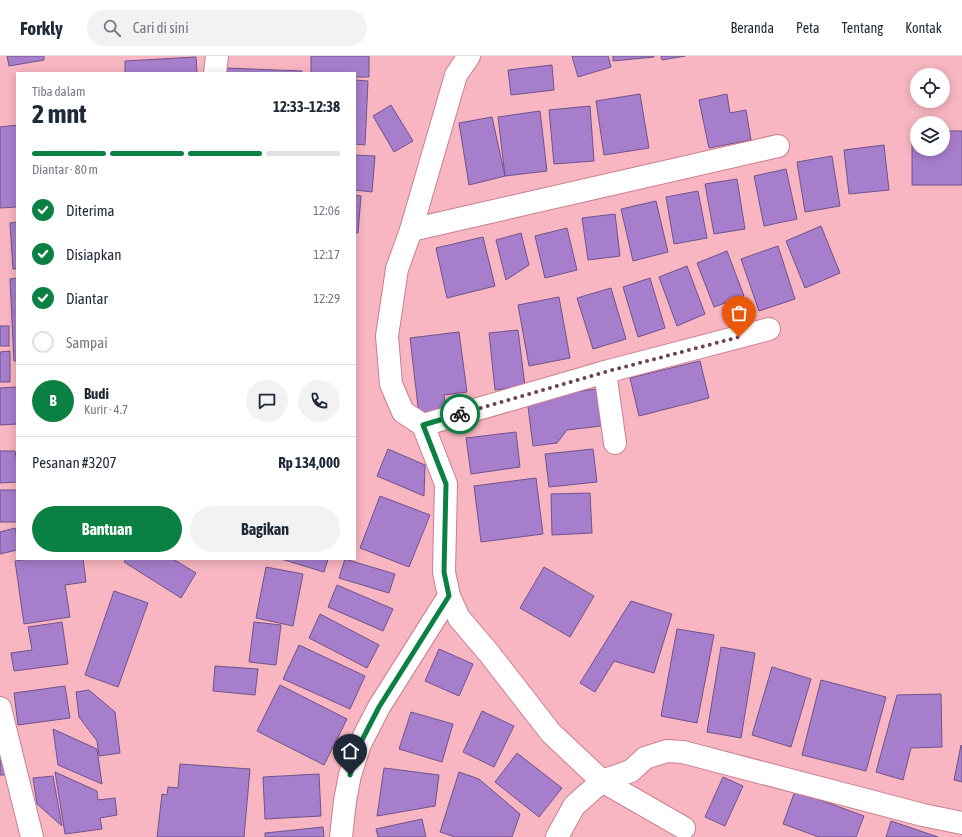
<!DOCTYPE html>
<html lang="id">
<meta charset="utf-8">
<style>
:root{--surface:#fff;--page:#f2f2f3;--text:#1f2937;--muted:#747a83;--line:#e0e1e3;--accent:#0b8043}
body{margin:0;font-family:"Asap Condensed",sans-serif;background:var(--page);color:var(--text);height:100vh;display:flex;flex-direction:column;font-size:15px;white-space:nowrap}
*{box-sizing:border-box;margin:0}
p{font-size:13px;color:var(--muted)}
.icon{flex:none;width:22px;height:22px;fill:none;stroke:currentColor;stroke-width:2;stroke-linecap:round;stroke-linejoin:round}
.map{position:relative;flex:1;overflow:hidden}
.details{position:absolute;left:16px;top:16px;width:340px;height:488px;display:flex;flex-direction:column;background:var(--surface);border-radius:0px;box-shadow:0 2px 10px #0003}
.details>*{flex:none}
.buttons{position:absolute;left:910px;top:12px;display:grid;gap:8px}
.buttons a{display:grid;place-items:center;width:40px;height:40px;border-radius:50%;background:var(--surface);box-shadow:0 2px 10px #0003;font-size:20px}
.pin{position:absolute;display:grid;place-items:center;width:34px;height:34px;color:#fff;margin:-41px -17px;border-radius:50% 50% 50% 0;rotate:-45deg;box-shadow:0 0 4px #0007}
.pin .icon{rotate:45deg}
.courier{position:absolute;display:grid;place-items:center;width:40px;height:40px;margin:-20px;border:3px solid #0b8043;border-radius:50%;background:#fff;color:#222;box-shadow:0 1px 5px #0007}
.overview em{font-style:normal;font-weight:700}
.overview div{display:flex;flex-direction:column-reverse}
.overview{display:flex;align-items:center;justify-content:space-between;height:68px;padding:0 16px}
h1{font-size:26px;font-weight:700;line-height:30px}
.bar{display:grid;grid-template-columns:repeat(4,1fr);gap:6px 4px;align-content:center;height:48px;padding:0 16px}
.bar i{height:5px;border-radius:3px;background:var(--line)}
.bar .on{background:var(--accent)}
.bar p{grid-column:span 4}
.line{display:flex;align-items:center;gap:10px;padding:0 16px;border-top:1px solid var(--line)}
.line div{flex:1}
.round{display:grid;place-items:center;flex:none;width:42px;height:42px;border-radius:21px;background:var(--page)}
ol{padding:0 16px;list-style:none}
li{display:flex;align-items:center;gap:12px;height:44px}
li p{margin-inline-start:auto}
li .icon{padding:4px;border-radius:50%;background:var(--accent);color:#fff;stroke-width:4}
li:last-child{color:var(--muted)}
li i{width:22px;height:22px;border:2px solid var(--line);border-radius:50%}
.cta{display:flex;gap:8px;margin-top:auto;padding:8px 16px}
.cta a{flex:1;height:46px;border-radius:24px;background:var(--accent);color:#fff;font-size:16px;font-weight:700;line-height:46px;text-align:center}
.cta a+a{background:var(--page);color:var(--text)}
header{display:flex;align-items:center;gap:24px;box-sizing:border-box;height:56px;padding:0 20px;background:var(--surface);border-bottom:1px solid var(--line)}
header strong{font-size:19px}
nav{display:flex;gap:22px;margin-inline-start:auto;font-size:14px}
.search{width:280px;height:36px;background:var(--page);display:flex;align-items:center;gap:10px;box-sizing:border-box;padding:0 14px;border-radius:22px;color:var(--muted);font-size:15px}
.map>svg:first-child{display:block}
.building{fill:#a77ecb;stroke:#70528b}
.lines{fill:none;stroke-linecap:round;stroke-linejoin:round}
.minor-casing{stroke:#cb7f8e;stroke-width:24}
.minor{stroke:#fff;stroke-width:22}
.done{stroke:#6c444b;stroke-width:4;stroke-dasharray:0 7.2}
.route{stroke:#0b8043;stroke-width:5}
</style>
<header>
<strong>Forkly</strong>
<div class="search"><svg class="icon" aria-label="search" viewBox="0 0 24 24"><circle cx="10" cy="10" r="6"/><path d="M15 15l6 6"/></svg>Cari di sini</div>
<nav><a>Beranda</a><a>Peta</a><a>Tentang</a><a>Kontak</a></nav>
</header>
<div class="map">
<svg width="962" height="781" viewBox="0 0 962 781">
<rect width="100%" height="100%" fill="#f7b6c1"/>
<!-- building -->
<g class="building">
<path d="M 7,0 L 44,0 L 44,4 L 9,10 Z"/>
<path d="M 311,0 L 369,0 L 369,21 L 355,21 L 355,17 L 311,17 Z"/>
<path d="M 572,0 L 608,0 L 611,11 L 578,21 Z"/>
<path d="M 613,0 L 654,0 L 654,1 L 613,5 Z"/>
<path d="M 661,0 L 685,0 L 662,4 Z"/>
<path d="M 196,1 L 197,17 L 125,17 L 125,5 Z"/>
<path d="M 552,9 L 554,34 L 511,39 L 508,14 Z"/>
<path d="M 225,12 L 302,15 L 302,17 L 224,17 Z"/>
<path d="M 355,24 L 368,25 L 365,89 L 355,88 Z"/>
<path d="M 640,38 L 649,92 L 604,99 L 596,45 Z"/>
<path d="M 727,38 L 730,57 L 746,54 L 751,84 L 709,92 L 699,44 Z"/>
<path d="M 391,49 L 413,85 L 394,96 L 373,60 Z"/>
<path d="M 590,50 L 594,105 L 554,108 L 549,54 Z"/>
<path d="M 540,55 L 547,115 L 505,120 L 498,61 Z"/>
<path d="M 492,61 L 505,120 L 469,129 L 459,67 Z"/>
<path d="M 17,69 L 17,151 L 0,152 L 0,71 Z"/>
<path d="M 912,75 L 917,75 L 917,93 L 943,93 L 943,75 L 962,75 L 962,129 L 912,129 Z"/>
<path d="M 884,89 L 889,134 L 849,138 L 844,94 Z"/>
<path d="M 355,99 L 375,100 L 372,136 L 355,134 Z"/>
<path d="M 832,100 L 840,150 L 805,156 L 797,106 Z"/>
<path d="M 786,113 L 797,163 L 764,170 L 754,120 Z"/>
<path d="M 737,123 L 745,173 L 714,178 L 705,128 Z"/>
<path d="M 698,135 L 707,182 L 674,188 L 666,141 Z"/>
<path d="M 355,139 L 361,140 L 358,177 L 355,177 Z"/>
<path d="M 656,145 L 668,196 L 633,205 L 621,153 Z"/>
<path d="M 615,158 L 620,200 L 588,204 L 582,162 Z"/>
<path d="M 17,166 L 17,213 L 13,213 L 10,167 Z"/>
<path d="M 821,170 L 840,217 L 805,232 L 786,185 Z"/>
<path d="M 567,172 L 577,214 L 545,222 L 535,180 Z"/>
<path d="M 521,177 L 529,209 L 506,224 L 496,184 Z"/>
<path d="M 483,181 L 495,230 L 447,242 L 436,192 Z"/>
<path d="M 778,190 L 795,243 L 759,255 L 741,203 Z"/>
<path d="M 727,195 L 744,240 L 714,251 L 697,207 Z"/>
<path d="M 687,210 L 705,258 L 677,270 L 659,221 Z"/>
<path d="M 17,222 L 17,305 L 14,305 L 10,223 Z"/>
<path d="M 650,222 L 665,272 L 638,281 L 623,231 Z"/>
<path d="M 611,232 L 626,283 L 593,293 L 577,242 Z"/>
<path d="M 559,241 L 570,302 L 529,310 L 518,249 Z"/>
<rect x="0" y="270" width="9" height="20"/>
<path d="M 518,274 L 525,330 L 495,334 L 489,277 Z"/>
<path d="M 459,276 L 467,336 L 444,339 L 446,355 L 419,359 L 410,282 Z"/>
<path d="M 10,295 L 10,326 L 0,326 L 0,296 Z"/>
<path d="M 700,305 L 709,342 L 639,360 L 630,322 Z"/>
<path d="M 17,331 L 17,368 L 0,369 L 0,332 Z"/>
<path d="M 596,333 L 601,370 L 567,374 L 557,387 L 533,390 L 527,343 Z"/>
<path d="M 516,376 L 520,411 L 471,418 L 466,382 Z"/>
<path d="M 388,393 L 425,409 L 424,440 L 377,420 Z"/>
<path d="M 593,393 L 597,426 L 549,431 L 545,398 Z"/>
<path d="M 0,395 L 15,395 L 16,401 L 17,401 L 17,426 L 0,427 Z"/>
<path d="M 536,422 L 543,478 L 481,486 L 474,430 Z"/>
<rect x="0" y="434" width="17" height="32"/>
<path d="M 590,437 L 592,477 L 552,479 L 551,438 Z"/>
<path d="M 380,440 L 430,459 L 409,511 L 360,492 Z"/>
<path d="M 15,472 L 17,480 L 17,494 L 0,498 L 0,476 Z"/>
<path d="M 30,503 L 83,503 L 86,526 L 65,529 L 70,561 L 24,568 L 15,505 Z"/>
<path d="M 126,503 L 173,503 L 196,517 L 181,542 L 124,506 Z"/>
<path d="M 281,503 L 328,503 L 324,516 Z"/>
<path d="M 345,503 L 395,518 L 389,537 L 339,522 Z"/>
<path d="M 266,511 L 303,518 L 293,570 L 256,562 Z"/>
<path d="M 544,511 L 594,540 L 570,581 L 520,552 Z"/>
<path d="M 337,529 L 393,553 L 383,575 L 328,551 Z"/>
<path d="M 114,535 L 148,547 L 118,631 L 85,619 Z"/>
<path d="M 631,545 L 672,558 L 654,617 L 614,605 L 595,636 L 580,627 Z"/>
<path d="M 320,558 L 379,589 L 367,612 L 309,582 Z"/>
<path d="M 62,566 L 68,608 L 14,615 L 11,597 L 32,594 L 28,571 Z"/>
<path d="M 254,566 L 281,569 L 276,609 L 249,606 Z"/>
<path d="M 677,573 L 714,579 L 697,667 L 661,660 Z"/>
<path d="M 299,589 L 365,620 L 350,653 L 283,623 Z"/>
<path d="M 721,591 L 755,597 L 741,682 L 707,676 Z"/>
<path d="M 439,593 L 473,608 L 459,640 L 425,625 Z"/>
<path d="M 215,610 L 258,613 L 255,639 L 213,635 Z"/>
<path d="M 772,611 L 811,623 L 791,691 L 752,679 Z"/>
<path d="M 821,624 L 886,641 L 866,715 L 802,699 Z"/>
<path d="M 280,629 L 347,663 L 324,709 L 257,675 Z"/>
<path d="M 65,630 L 70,662 L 18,669 L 14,637 Z"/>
<path d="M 89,634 L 115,656 L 120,697 L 99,700 L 97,685 L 79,661 L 76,636 Z"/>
<path d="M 941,638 L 942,691 L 911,692 L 903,724 L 876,716 L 897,639 Z"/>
<path d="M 482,655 L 514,670 L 494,711 L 463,696 Z"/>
<path d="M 411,656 L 453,668 L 442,706 L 399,693 Z"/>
<path d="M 53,673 L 97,693 L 102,728 L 58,709 Z"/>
<path d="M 961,689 L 962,690 L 962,726 L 954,724 Z"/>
<path d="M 0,697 L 7,719 L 0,719 Z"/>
<path d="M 517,697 L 562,732 L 539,761 L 495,726 Z"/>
<path d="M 180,708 L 250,713 L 244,781 L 157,781 L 162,738 L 167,739 L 168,731 L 178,732 Z"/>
<path d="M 384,712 L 439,719 L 435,750 L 377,760 Z"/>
<path d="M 55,716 L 97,735 L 98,744 L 115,742 L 117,759 L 100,762 L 102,773 L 65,778 Z"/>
<path d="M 459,716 L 479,723 L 520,758 L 512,781 L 455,781 L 440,776 Z"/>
<path d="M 319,718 L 321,760 L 265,763 L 263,721 Z"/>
<path d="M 53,720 L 62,770 L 37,748 L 33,722 Z"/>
<path d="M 723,721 L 743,730 L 725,770 L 705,761 Z"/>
<path d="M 795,735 L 864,760 L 856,781 L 819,781 L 783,768 Z"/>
<path d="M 422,763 L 426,781 L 378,781 L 376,773 Z"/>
<path d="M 891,765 L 938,781 L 886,781 Z"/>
<path d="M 323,771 L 324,781 L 265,781 L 265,777 Z"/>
</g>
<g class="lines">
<!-- minor casing -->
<g class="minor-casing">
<g id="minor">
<path d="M 469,0 L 456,19 L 411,174 L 397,213 L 387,280 L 391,328 L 403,356 L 423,369 L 446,428 L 444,516 L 449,540 L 459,562 L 488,596 L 551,677 L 602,725 L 684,772"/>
<path d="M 215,17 L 217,0"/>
<path d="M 411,174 L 778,90"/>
<path d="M 605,316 L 769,273"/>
<path d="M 423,369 L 605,316 L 615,387"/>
<path d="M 0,652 L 32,781"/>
<path d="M 341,781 L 345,745 L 350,719 L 360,688 L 379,651 L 449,540"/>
<path d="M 557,781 L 574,750 L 602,725 L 631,715 L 645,702 L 667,695 L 683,696 L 923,759 L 962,767"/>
</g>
</g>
<!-- minor -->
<use href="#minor" class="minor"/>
</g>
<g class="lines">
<!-- done -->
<path class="done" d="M 460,358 L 605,316 L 739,281"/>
<!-- route -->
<path class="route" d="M 350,719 L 360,688 L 379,651 L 449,540 L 444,516 L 446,428 L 423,369 L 460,358"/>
</g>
</svg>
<div class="buttons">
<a><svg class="icon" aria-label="locate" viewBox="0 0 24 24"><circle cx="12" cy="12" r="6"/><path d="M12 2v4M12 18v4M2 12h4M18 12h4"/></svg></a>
<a><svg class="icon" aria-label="layers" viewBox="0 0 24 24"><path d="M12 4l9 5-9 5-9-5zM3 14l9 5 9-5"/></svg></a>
</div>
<div class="pin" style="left:739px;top:281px;background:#ea580c"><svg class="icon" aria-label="bag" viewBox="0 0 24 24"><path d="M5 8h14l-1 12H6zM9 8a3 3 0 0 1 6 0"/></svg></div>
<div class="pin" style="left:350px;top:719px;background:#1f2937"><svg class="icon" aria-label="home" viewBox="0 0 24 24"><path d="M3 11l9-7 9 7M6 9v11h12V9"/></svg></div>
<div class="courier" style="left:460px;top:358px"><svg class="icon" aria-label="bike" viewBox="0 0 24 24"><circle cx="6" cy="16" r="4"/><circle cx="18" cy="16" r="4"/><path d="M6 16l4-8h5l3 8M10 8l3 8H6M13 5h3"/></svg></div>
<section class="details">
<div class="overview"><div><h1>2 mnt</h1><p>Tiba dalam</p></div><em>12:33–12:38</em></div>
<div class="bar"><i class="on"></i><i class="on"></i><i class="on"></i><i></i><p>Diantar · 80 m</p></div>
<ol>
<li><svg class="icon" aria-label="check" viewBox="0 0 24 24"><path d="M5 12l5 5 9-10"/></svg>Diterima<p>12:06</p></li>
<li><svg class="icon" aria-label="check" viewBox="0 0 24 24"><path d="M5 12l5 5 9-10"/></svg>Disiapkan<p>12:17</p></li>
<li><svg class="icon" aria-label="check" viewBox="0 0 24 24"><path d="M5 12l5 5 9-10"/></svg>Diantar<p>12:29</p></li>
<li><i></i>Sampai</li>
</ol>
<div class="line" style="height:72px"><b class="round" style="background:var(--accent);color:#fff">B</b><div><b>Budi</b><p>Kurir · 4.7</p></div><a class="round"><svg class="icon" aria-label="chat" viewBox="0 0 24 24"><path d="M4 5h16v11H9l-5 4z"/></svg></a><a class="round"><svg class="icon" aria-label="phone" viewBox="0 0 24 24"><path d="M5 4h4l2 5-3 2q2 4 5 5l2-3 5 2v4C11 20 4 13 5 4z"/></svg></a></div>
<div class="line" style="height:52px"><div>Pesanan #3207</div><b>Rp 134,000</b></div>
<div class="cta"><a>Bantuan</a><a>Bagikan</a></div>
</section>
</div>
